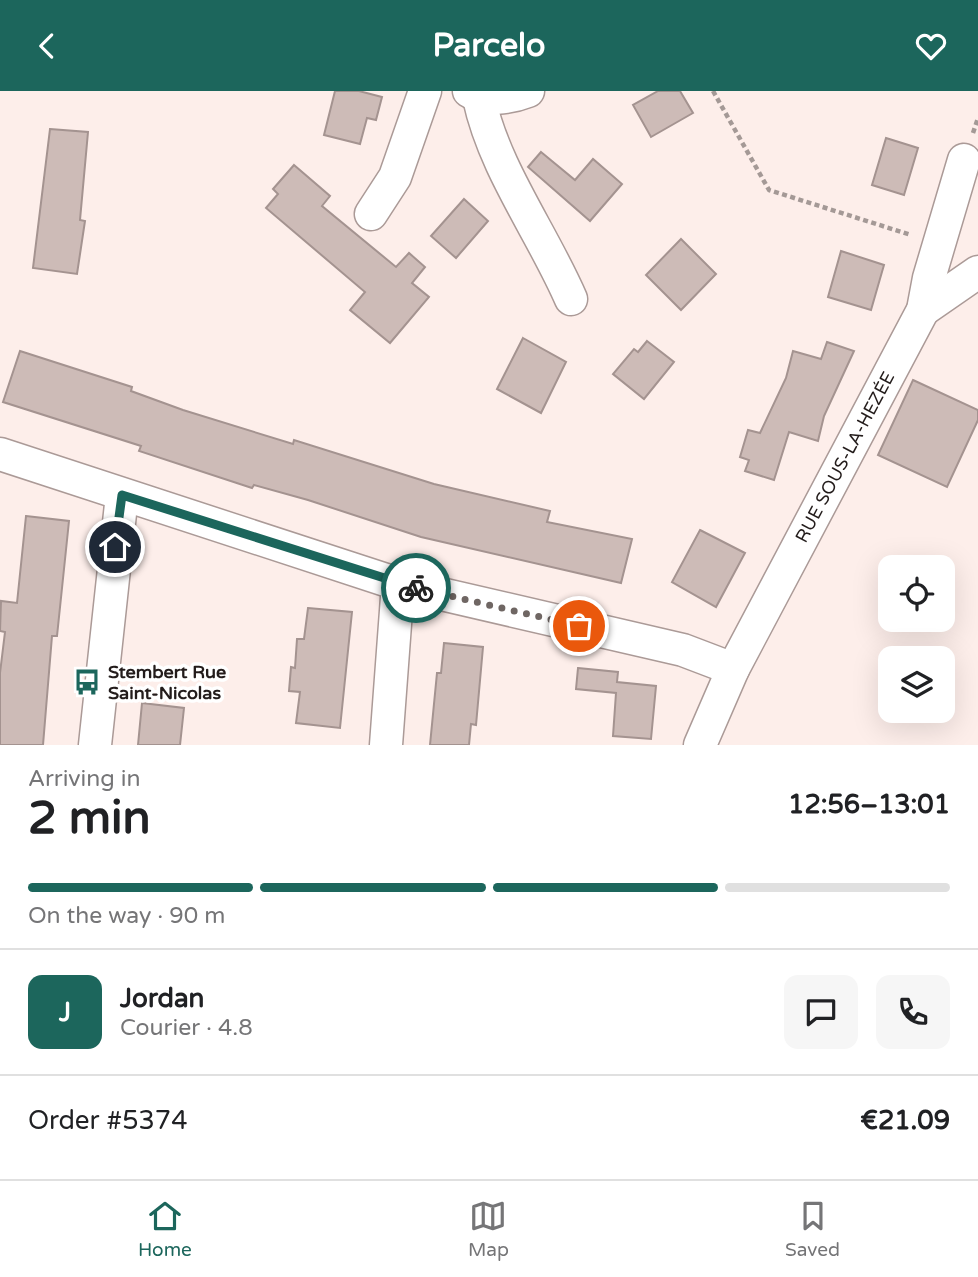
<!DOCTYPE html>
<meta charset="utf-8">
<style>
:root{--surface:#fff;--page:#f6f6f6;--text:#202124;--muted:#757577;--line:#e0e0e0;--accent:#1c665c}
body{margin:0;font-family:"Varela Round",sans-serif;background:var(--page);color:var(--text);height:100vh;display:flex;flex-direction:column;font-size:26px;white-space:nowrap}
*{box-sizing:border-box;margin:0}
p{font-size:23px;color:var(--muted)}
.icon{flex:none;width:38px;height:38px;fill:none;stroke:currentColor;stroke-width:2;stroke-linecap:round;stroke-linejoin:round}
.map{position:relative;height:654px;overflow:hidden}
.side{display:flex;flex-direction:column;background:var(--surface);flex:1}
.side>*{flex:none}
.tools{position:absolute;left:878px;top:464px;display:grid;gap:14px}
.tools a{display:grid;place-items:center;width:77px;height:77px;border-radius:14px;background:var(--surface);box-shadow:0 7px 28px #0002;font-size:35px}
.pin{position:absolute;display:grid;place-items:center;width:60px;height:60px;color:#fff;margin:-30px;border:4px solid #fff;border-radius:50%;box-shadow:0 2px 7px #0007}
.courier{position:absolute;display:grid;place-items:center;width:70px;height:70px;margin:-35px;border:5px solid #1c665c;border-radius:50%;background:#fff;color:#222;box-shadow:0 2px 9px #0007}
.head em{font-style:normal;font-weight:700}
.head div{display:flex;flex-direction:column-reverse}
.head{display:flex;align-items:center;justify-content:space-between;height:119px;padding:0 28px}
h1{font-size:46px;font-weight:700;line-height:52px}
.bar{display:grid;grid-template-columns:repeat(4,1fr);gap:10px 7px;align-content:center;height:84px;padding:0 28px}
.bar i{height:9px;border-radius:5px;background:var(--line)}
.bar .on{background:var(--accent)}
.bar p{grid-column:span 4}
.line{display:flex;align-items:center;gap:18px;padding:0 28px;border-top:2px solid var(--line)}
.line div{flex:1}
.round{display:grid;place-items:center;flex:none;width:74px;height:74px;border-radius:14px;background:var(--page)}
header{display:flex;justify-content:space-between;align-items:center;height:91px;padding:0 28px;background:var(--accent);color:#fff;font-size:32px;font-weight:700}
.menu{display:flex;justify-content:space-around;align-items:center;height:98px;border-top:2px solid var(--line);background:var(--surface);font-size:19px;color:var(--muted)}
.menu a{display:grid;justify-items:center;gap:4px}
.menu .on{color:var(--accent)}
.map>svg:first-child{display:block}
.building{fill:#cdbbb7;stroke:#a49390;stroke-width:2}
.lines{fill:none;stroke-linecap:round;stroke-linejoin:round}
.minor-casing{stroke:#ab9a97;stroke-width:35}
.path{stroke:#a49996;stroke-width:4.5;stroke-dasharray:5 3.5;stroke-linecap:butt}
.minor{stroke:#fff;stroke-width:32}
.done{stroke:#6f6663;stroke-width:7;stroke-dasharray:0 12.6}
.route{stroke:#1c665c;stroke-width:9}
.labels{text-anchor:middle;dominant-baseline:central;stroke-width:7;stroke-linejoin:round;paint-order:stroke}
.street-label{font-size:18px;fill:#231c1b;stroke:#fff}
.poi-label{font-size:18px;font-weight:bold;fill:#231c1b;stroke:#fff;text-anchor:start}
</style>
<header><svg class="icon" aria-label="back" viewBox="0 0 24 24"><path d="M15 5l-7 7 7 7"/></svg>Parcelo<svg class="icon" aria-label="heart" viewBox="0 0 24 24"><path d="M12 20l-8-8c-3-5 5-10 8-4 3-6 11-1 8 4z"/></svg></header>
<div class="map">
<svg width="978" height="654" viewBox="0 0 978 654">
<rect width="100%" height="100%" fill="#fdeeea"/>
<!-- building -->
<g class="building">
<path d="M 335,0 L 359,0 L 382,6 L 376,29 L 367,27 L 360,53 L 324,44 Z"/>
<path d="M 658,0 L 680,0 L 693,22 L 651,46 L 633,14 Z"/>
<path d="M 50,38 L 88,41 L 80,129 L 85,130 L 77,183 L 33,177 Z"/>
<path d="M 886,47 L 918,57 L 904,104 L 872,94 Z"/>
<path d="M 541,61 L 575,89 L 593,68 L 622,93 L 590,130 L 528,76 Z"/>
<path d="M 294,74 L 330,105 L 322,115 L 396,176 L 409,162 L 425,176 L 412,192 L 429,206 L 390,252 L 350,219 L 365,201 L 266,117 L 278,103 L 273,98 Z"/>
<path d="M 464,108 L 488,130 L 456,167 L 431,145 Z"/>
<path d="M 681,148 L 716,183 L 681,219 L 646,184 Z"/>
<path d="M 841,160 L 884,174 L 871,219 L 828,206 Z"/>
<path d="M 523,247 L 566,271 L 541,322 L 497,298 Z"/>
<path d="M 647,250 L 674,271 L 644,308 L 613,283 L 634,258 L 638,261 Z"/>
<path d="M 827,251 L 854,260 L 824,325 L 818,350 L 789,341 L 774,389 L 745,380 L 749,369 L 740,366 L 748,339 L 760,342 L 786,287 L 793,260 L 821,268 Z"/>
<path d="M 20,260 L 132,296 L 131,300 L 183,319 L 293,353 L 294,349 L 434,393 L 550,420 L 547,431 L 632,448 L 621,492 L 421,446 L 308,409 L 254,394 L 252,397 L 139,360 L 141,355 L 3,311 Z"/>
<path d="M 913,289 L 978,319 L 978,329 L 947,396 L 878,364 Z"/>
<path d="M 26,425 L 69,430 L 57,545 L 52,545 L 43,654 L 0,654 L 0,582 L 5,541 L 0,540 L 1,510 L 17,512 Z"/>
<path d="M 700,439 L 745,462 L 716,516 L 672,491 Z"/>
<path d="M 308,517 L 352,521 L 340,637 L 296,632 L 300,601 L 289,600 L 291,576 L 295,577 L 297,548 L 304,548 Z"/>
<path d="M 444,552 L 483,556 L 476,634 L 471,633 L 469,654 L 430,654 L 437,582 L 441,582 Z"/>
<path d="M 578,577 L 618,581 L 617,591 L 656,595 L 651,648 L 613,645 L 616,602 L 576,598 Z"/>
<path d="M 142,612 L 184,617 L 180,654 L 138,654 Z"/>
</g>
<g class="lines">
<!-- minor casing -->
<g class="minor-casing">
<g id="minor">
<path d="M 469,0 C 485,11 510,7 528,0"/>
<path d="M 479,7 C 494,78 542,141 571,208"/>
<path d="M 371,123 L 395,86 L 425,0"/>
<path d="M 923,219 L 978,181"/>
<path d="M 0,363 L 398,493 L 683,559 L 733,578"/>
<path d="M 95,654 L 122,404"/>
<path d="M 386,654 L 398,493"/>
<path d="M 700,654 L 733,578 L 923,219 L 929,187 L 964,69"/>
</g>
</g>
<!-- path -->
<g class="path">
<path d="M 713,0 L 769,99 L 911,144"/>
<path d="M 973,42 L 978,27"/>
</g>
<!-- minor -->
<use href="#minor" class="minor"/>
</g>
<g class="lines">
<!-- done -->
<path class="done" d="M 416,497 L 579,535"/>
<!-- route -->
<path class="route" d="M 115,456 L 122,404 L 416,497"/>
</g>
<!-- icons -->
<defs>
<g id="bus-bare" transform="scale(2.1)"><path d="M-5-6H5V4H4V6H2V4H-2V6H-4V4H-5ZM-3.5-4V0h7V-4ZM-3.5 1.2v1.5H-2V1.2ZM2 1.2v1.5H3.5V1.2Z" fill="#1c665c" stroke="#fff" stroke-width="2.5" paint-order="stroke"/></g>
</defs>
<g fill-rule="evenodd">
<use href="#bus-bare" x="87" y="591"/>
</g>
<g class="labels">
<!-- street labels -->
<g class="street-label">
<text transform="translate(845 366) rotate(-62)">RUE SOUS-LA-HEZÉE</text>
</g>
<!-- poi labels -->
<g class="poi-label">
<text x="108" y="581">Stembert Rue<tspan x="108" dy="21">Saint-Nicolas</tspan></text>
</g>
</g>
</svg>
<div class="tools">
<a><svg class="icon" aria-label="locate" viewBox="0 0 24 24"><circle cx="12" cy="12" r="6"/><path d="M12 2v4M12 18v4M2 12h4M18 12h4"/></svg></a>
<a><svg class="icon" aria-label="layers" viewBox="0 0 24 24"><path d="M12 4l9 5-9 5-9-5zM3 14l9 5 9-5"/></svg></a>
</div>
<div class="pin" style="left:579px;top:535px;background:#ea580c"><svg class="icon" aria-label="bag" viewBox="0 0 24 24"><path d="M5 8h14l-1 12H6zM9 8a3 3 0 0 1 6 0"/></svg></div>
<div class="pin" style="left:115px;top:456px;background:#1f2937"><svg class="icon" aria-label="home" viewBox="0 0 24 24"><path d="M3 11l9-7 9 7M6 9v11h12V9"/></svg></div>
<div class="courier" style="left:416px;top:497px"><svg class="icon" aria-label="bike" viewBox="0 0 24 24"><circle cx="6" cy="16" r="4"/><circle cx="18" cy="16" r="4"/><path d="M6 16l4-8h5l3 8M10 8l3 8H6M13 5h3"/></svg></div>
</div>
<section class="side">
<div class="head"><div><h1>2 min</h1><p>Arriving in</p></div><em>12:56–13:01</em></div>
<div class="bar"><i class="on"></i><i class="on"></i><i class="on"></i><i></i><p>On the way · 90 m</p></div>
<div class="line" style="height:126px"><b class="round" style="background:var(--accent);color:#fff">J</b><div><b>Jordan</b><p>Courier · 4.8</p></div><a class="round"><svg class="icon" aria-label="chat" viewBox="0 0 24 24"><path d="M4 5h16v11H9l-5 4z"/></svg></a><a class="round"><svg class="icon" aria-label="phone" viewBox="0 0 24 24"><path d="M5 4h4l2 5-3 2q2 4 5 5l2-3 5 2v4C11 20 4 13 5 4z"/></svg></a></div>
<div class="line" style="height:91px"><div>Order #5374</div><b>€21.09</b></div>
</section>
<nav class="menu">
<a class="on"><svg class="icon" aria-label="home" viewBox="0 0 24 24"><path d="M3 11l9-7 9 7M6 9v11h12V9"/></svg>Home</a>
<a><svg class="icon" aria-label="map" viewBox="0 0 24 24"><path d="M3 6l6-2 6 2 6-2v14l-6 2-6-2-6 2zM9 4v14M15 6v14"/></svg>Map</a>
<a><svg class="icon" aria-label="saved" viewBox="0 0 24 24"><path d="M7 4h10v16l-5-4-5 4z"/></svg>Saved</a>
</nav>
